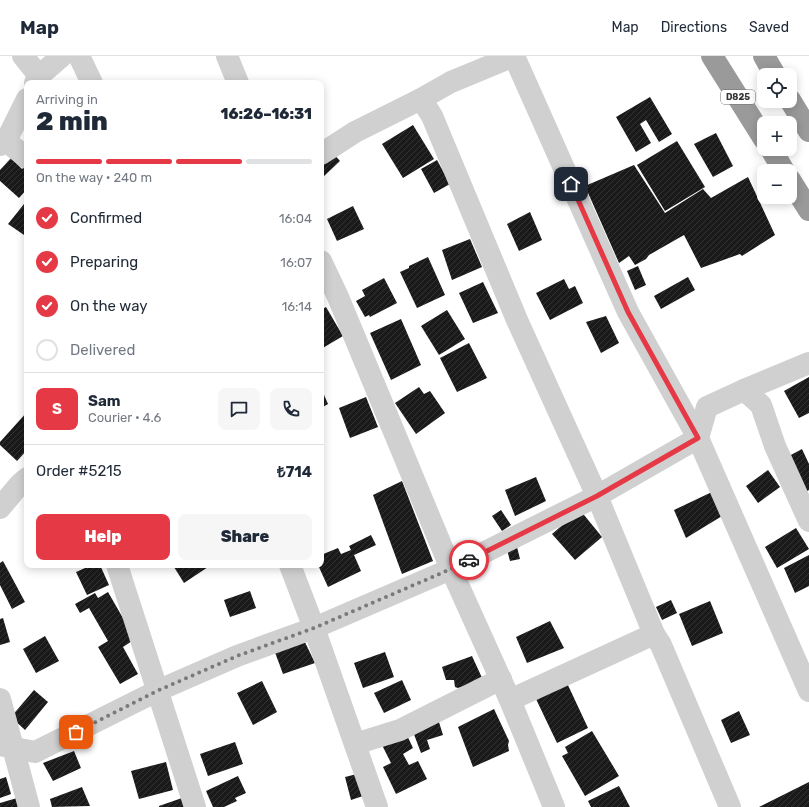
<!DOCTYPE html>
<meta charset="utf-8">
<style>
:root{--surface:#fff;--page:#f6f6f7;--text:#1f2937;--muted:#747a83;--line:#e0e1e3;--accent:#e63946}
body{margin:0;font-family:Rubik,sans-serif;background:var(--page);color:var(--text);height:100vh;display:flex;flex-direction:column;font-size:15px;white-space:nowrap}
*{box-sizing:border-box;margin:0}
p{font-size:13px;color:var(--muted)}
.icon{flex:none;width:22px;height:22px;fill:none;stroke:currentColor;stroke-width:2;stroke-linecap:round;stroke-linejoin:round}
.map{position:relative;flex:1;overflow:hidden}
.drawer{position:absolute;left:24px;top:24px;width:300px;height:488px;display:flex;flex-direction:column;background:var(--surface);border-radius:8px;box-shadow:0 2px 10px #0003}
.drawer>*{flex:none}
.buttons{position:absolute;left:757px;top:12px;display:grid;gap:8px}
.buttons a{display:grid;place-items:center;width:40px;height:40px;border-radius:8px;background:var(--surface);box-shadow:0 2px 10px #0003;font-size:20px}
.pin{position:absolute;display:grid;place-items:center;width:34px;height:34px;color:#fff;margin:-17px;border-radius:8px;box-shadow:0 2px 6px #0006}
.courier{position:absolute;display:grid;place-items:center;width:40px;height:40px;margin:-20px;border:3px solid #e63946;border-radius:50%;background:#fff;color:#222;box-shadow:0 1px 5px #0007}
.summary em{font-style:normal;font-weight:800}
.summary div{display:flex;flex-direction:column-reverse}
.summary{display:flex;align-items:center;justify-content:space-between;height:68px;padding:0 12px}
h1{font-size:26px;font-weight:800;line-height:30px}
.bar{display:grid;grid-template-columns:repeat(4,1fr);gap:6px 4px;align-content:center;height:48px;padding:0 12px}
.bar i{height:5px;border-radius:3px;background:var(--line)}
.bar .selected{background:var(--accent)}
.bar p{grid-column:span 4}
.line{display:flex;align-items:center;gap:10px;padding:0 12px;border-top:1px solid var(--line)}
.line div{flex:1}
.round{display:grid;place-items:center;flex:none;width:42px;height:42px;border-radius:8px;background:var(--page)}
ol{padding:0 12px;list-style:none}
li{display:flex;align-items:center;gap:12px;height:44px}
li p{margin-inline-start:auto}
li .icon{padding:4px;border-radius:50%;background:var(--accent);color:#fff;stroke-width:4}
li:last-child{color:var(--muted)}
li i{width:22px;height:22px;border:2px solid var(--line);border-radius:50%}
.action{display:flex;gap:8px;margin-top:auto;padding:8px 12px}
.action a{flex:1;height:46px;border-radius:8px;background:var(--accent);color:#fff;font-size:16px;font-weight:800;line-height:46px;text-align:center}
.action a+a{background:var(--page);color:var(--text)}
header{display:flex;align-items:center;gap:24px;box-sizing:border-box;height:56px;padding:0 20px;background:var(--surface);border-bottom:1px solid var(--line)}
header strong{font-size:19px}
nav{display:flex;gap:22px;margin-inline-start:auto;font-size:14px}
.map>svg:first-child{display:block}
.building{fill:url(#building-hatch)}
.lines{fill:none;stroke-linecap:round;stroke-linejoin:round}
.minor{stroke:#d0d0d0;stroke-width:22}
.highway{stroke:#9a9a9a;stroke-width:22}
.done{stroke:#7a7a7a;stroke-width:4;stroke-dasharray:0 7.2}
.route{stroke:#e63946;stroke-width:5}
.labels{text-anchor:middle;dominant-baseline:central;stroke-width:4;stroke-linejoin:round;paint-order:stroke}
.shield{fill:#fff;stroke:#707070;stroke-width:1}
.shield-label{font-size:9px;font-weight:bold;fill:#333}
</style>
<header>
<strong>Map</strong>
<nav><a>Map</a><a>Directions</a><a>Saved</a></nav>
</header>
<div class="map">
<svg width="809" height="751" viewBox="0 0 809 751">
<defs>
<pattern id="building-hatch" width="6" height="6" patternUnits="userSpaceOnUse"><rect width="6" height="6" fill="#1a1a1a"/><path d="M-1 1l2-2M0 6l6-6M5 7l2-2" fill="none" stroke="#333"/></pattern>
</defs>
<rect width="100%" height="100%" fill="#fff"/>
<!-- building -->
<g class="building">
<path d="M 650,41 L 672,78 L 659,86 L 646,64 L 640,68 L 651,87 L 636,96 L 616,61 Z"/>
<path d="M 413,69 L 434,103 L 403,122 L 382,88 Z"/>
<path d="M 716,77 L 733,110 L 713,121 L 694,88 Z"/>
<path d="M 677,85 L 705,131 L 665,155 L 637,109 Z"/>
<path d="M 332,96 L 340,105 L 321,123 L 321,107 Z"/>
<path d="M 11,102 L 22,113 L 27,108 L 27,133 L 19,142 L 0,125 L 0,114 Z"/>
<path d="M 437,104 L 450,128 L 434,137 L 421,113 Z"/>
<path d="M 634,109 L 665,157 L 703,133 L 711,142 L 748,121 L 775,179 L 742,200 L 740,198 L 701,212 L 684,179 L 649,199 L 646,203 L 635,209 L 629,200 L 619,207 L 585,130 Z"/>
<path d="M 24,148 L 27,150 L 27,181 L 8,168 Z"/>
<path d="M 353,150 L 364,173 L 337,185 L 327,163 Z"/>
<path d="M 530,156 L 542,184 L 519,195 L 507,168 Z"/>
<path d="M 470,183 L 482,211 L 452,224 L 442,194 Z"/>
<path d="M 428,201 L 445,239 L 417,252 L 400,216 L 409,212 L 409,210 Z"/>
<path d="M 638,210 L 646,229 L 635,234 L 627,215 Z"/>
<path d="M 688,221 L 695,234 L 661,253 L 654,240 Z"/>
<path d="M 384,222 L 397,247 L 370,261 L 369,259 L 365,261 L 356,245 L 365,240 L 362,234 Z"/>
<path d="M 564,223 L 569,233 L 575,230 L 583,247 L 550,264 L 536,237 Z"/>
<path d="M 483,226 L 498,257 L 473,267 L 459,237 Z"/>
<path d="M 326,251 L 343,280 L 321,293 L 321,254 Z"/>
<path d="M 447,254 L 465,283 L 439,299 L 421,270 Z"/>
<path d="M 606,260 L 619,287 L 601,297 L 586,266 Z"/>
<path d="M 401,263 L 421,309 L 391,324 L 370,277 Z"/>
<path d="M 469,287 L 487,322 L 457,336 L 440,302 Z"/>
<path d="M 809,321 L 809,357 L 799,362 L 784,335 Z"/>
<path d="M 419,331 L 424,338 L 430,335 L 445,357 L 416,378 L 395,347 Z"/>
<path d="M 321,332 L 328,348 L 321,352 Z"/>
<path d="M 366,341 L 378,371 L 350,382 L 339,352 Z"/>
<path d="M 27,356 L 27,394 L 17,405 L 0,389 L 0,386 Z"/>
<path d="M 802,393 L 809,408 L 809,434 L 806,436 L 789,400 Z"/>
<path d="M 768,414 L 780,431 L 758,447 L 746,430 Z"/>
<path d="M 536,421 L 546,445 L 515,460 L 505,434 Z"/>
<path d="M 402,425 L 433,505 L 402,518 L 373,439 Z"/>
<path d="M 714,435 L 727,457 L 686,482 L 674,454 Z"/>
<path d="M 501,454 L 511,469 L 502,475 L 492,460 Z"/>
<path d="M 580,454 L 602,481 L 575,504 L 552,478 Z"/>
<path d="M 796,472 L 809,493 L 777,512 L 765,491 Z"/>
<path d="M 371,479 L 376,489 L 354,499 L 361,515 L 328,531 L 318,509 L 321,509 L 321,499 L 338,492 L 341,498 L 351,494 L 349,490 Z"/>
<path d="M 516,487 L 520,503 L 510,505 L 506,490 Z"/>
<path d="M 809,499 L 809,530 L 795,537 L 784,512 Z"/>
<path d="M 3,505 L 25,546 L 12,553 L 0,529 L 0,507 Z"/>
<path d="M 92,509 L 100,509 L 109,529 L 87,539 L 76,516 Z"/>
<path d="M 178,509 L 211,509 L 184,527 L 174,511 Z"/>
<path d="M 250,535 L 256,552 L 230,561 L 224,544 Z"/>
<path d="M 108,536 L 135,583 L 123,591 L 138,618 L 120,628 L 98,591 L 108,585 L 89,552 L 80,557 L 75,548 L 95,537 L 98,542 Z"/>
<path d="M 671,544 L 677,557 L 662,564 L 656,551 Z"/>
<path d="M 710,545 L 723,577 L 692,590 L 679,558 Z"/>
<path d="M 3,562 L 10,586 L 0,589 L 0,563 Z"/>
<path d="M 550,565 L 564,592 L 527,607 L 516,581 Z"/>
<path d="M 45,580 L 59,605 L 36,617 L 23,593 Z"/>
<path d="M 302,580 L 315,607 L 283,618 L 273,591 Z"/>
<path d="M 385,596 L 394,621 L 363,632 L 354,607 Z"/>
<path d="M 472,600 L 483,624 L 458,632 L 455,631 L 454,624 L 446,624 L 442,611 Z"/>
<path d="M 402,624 L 411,644 L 384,657 L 374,637 Z"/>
<path d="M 262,625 L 277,656 L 253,669 L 237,637 Z"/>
<path d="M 567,627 L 588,672 L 557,687 L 536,643 Z"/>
<path d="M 34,634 L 48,646 L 25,674 L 11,661 Z"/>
<path d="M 494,653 L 509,685 L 508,689 L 509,695 L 473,711 L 458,671 Z"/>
<path d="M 739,655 L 750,679 L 731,687 L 721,664 Z"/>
<path d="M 438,663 L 443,679 L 427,684 L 430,693 L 421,697 L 412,673 Z"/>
<path d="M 405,675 L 413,692 L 403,698 L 409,709 L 418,705 L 427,723 L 396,738 L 383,711 L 391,707 L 381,687 Z"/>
<path d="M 592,675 L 619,720 L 585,740 L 562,700 L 568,697 L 565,691 Z"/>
<path d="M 235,686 L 243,708 L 208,720 L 200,698 Z"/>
<path d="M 74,695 L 81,712 L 53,725 L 43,707 Z"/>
<path d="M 166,706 L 173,734 L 139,743 L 131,715 Z"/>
<path d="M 357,718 L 363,740 L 351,744 L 345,721 Z"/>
<path d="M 238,720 L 246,737 L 235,742 L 237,745 L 224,751 L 213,751 L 206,735 Z"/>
<path d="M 6,721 L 11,738 L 0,742 L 0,723 Z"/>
<path d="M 809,726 L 809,751 L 759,751 Z"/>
<path d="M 619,730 L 630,751 L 591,751 L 588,745 Z"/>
<path d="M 82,731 L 90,750 L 52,751 L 50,743 Z"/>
<path d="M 17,742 L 19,751 L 0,751 L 0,747 Z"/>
<path d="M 182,742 L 185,751 L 159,751 L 159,750 Z"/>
</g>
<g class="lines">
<!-- minor -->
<g class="minor">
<path d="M 23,0 L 39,20"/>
<path d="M 79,0 L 92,27"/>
<path d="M 227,0 L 238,27"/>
<path d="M 514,0 L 628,256 L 698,382 L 809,635"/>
<path d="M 35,27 L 39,20 L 62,0"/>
<path d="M 421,43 L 432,60 L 517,264 L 597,440 L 654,578 L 661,589 L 730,751"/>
<path d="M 6,85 L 27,102"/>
<path d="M 0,89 L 6,85 L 27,43"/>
<path d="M 321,98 L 355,76 L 421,43 L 451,26 L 514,0"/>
<path d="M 321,205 L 338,241 L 451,513 L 510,644 L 554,751"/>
<path d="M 744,334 L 809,307"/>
<path d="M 0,452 L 20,428 L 27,422"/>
<path d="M 117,509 L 195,751"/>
<path d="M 290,509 L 314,572 L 377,751"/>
<path d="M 0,643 L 29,751"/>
<path d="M 510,644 L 654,578"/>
<path d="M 355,688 L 400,674 L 501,623"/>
<path d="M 0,689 L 35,696 L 157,635 L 237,600 L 314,572 L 451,513 L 597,440 L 698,382 L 707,351 L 744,334 L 761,349 L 775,390 L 809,465"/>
</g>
<!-- highway -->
<g class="highway">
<path d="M 712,0 L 764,83"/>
<path d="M 764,0 L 775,19"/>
<path d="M 790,44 L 809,75"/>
<path d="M 771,93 L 784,115"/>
<path d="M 790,124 L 809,154"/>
</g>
</g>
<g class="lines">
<!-- done -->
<path class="done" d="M 76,676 L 157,635 L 237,600 L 314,572 L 451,513 L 469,504"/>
<!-- route -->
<path class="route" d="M 469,504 L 597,440 L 698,382 L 628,256 L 571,128"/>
</g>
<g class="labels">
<!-- shield labels -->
<rect class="shield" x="721" y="34" width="34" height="14" rx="3"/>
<g class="shield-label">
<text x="738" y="41">D825</text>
</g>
</g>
</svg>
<div class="buttons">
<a><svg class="icon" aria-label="locate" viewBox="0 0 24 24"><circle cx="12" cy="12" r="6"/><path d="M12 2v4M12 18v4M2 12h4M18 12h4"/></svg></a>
<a>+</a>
<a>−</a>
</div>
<div class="pin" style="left:76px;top:676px;background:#ea580c"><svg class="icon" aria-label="bag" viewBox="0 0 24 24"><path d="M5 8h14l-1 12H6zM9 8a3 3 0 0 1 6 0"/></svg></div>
<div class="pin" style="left:571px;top:128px;background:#1f2937"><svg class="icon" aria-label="home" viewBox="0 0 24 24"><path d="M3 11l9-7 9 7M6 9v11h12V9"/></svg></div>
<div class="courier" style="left:469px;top:504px"><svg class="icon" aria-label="car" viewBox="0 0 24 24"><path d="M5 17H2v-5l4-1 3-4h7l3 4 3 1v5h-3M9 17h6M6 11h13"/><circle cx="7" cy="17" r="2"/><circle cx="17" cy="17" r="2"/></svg></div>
<section class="drawer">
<div class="summary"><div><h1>2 min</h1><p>Arriving in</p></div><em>16:26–16:31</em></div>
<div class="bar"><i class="selected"></i><i class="selected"></i><i class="selected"></i><i></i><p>On the way · 240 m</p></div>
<ol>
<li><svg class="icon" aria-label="check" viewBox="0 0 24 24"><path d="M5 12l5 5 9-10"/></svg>Confirmed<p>16:04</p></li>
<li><svg class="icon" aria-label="check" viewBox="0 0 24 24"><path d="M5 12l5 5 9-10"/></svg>Preparing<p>16:07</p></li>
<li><svg class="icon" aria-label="check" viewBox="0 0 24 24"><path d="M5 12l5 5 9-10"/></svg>On the way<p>16:14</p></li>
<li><i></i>Delivered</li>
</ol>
<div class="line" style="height:72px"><b class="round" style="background:var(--accent);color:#fff">S</b><div><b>Sam</b><p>Courier · 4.6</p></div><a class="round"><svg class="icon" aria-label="chat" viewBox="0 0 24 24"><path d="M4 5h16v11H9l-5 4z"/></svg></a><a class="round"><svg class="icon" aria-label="phone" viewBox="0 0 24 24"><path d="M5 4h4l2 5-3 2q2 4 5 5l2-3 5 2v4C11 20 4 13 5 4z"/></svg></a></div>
<div class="line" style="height:52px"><div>Order #5215</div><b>₺714</b></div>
<div class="action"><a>Help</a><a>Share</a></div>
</section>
</div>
